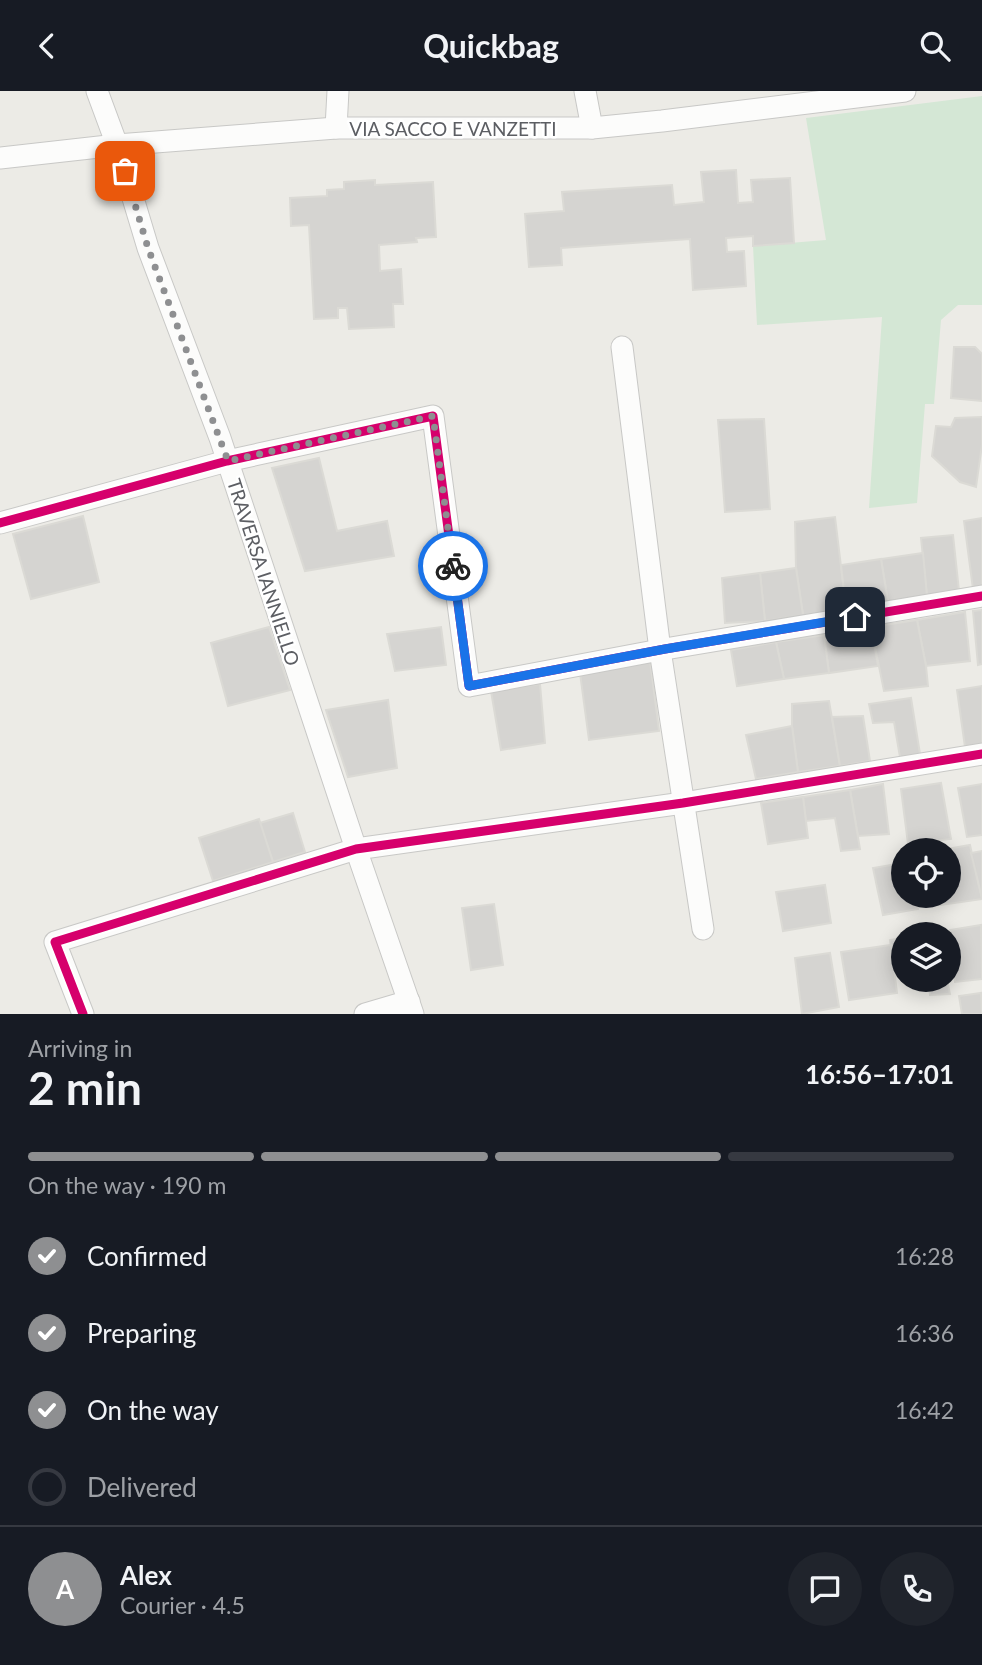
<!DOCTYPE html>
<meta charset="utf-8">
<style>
:root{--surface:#171b24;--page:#20242c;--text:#f1f3f6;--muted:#9ea1a6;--line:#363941;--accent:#8e8f91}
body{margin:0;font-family:Lato,sans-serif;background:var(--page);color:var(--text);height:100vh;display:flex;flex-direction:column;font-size:26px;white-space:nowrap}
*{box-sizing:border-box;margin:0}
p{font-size:23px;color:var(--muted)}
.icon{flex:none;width:38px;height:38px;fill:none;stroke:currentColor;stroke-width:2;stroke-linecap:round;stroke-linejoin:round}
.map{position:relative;height:923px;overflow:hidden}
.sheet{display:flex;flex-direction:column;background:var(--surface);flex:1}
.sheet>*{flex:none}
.tools{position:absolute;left:891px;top:747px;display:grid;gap:14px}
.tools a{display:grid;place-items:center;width:70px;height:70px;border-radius:50%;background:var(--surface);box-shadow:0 4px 18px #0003;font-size:35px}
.pin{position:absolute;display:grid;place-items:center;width:60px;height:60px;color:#fff;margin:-30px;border-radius:14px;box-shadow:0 4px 10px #0006}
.courier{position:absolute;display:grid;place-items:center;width:70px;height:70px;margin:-35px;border:5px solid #1a73e8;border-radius:50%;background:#fff;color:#222;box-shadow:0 2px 9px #0007}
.overview em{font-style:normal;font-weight:700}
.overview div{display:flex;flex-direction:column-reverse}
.overview{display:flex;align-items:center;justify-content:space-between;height:119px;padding:0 28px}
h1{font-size:46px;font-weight:700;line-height:52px}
.bar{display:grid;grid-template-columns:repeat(4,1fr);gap:10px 7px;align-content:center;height:84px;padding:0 28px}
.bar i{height:9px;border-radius:5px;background:var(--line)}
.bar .selected{background:var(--accent)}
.bar p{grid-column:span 4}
.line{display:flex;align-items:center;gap:18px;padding:0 28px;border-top:2px solid var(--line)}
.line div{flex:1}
.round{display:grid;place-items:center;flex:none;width:74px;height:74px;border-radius:37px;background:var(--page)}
ol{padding:0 28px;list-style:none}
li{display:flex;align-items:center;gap:21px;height:77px}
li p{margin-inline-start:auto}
li .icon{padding:7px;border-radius:50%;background:var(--accent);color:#fff;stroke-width:4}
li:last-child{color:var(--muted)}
li i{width:38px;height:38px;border:4px solid var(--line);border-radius:50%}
header{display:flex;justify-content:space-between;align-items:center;height:91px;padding:0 28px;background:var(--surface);font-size:32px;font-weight:700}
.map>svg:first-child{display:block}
.green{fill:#d4e7d5}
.building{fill:#d5d4d1;stroke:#dbdad5;stroke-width:2}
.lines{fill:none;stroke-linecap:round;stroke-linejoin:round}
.minor-casing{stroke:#c8c8c6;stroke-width:23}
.minor{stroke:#fcfcfb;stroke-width:21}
.cycleway-casing{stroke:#fff;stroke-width:13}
.cycleway{stroke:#d6006c;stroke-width:9}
.done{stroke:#8e8f91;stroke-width:7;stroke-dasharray:0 12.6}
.route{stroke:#1a73e8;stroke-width:9}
.labels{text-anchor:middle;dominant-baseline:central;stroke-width:5;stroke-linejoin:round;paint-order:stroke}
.street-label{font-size:19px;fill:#5c5e63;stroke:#fff}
</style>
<header><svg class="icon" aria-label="back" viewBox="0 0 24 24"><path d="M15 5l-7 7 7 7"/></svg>Quickbag<svg class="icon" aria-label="search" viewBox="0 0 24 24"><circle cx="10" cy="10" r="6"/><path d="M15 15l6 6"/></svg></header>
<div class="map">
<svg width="982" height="923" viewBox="0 0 982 923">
<rect width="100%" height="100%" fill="#ecebe6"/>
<!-- green -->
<path class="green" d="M 982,5 L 982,214 L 958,214 L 941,229 L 934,313 L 925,313 L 917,412 L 869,417 L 882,226 L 757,234 L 753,155 L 826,149 L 806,27 Z"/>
<!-- building -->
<g class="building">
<path d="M 736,79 L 738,112 L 753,111 L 751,89 L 790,87 L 794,152 L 753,155 L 753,145 L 726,147 L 727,161 L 744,160 L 746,195 L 693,199 L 690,148 L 561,157 L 562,174 L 529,176 L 525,123 L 564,120 L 562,101 L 672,94 L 674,114 L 704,111 L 701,81 Z"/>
<path d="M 375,89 L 375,94 L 433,91 L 436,146 L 416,147 L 417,151 L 379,154 L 380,180 L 401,178 L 403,213 L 393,213 L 394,236 L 349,238 L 347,217 L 338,217 L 338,227 L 314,228 L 309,134 L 291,135 L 290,107 L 327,105 L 327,99 L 344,98 L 344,91 Z"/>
<path d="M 954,256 L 975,256 L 982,263 L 982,310 L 951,307 Z"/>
<path d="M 982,326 L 982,354 L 976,396 L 960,391 L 932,365 L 936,335 L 951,336 L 955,327 Z"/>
<path d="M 764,328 L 770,418 L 725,421 L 718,329 Z"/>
<path d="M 319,367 L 337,440 L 387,430 L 394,465 L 305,480 L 272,377 Z"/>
<path d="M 83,425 L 99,491 L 31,508 L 13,443 Z"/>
<path d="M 835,426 L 846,517 L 803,524 L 796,477 L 795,431 Z"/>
<path d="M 982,427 L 982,496 L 973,498 L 964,430 Z"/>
<path d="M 953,444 L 959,500 L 927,505 L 921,447 Z"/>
<path d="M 923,462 L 927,505 L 888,511 L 881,468 Z"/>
<path d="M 881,468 L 888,511 L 846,517 L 841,474 Z"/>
<path d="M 796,477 L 803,524 L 765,530 L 760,482 Z"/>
<path d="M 760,482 L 765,530 L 725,532 L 722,487 Z"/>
<path d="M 982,519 L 982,573 L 978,574 L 973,520 Z"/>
<path d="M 965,521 L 970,570 L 926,575 L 917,529 Z"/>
<path d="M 917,529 L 926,575 L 928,595 L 884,600 L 871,536 Z"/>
<path d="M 269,536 L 290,599 L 228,615 L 211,552 Z"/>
<path d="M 441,536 L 446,574 L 395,580 L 387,543 Z"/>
<path d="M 871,536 L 878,575 L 829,582 L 824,544 Z"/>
<path d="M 824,544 L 829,582 L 784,588 L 776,551 Z"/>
<path d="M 776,551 L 784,588 L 737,595 L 731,559 Z"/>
<path d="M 650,569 L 659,640 L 589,649 L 580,582 Z"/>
<path d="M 540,593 L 545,652 L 501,659 L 491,600 Z"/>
<path d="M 982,595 L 982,653 L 965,656 L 957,599 Z"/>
<path d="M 911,607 L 920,663 L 900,666 L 894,631 L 873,632 L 869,613 Z"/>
<path d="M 388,609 L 397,677 L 348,686 L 326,619 Z"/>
<path d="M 829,610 L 840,675 L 798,681 L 792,635 L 792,613 Z"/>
<path d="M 863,625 L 870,670 L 840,675 L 832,626 Z"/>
<path d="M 792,635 L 798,681 L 756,688 L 746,644 Z"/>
<path d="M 941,692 L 951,748 L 908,753 L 901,698 Z"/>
<path d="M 883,693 L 889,743 L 858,745 L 850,699 Z"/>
<path d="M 982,693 L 982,744 L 967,746 L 958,697 Z"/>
<path d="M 850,699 L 860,758 L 841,760 L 835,727 L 806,730 L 803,706 Z"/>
<path d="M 803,706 L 808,747 L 768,753 L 761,712 Z"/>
<path d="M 293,722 L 305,761 L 273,771 L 260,732 Z"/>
<path d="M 259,728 L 273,771 L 213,790 L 199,747 Z"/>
<path d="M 970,754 L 982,808 L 941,814 L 939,805 L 948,805 L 948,760 L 936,760 Z"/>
<path d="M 982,760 L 982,807 L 971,762 Z"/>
<path d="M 903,772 L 903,805 L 915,805 L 918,818 L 883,824 L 873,777 Z"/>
<path d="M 825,794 L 831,832 L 783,840 L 776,801 Z"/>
<path d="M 494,813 L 503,874 L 471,879 L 462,817 Z"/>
<path d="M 981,834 L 982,888 L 955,891 L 950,839 Z"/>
<path d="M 903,847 L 903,871 L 893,873 L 890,849 Z"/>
<path d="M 891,854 L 897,902 L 849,909 L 841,861 Z"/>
<path d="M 830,862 L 839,916 L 802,923 L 795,867 Z"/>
<path d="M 928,889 L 947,889 L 950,903 L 930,904 Z"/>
<path d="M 981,902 L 982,923 L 962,923 L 959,905 Z"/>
</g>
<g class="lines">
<!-- minor casing -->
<g class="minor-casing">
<g id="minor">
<path d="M 97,0 L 117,54 L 148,157 L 220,347 L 356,758 L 413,923"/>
<path d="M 585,0 L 592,37"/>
<path d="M 336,37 L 338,0"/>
<path d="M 0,67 L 117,54 L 336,37 L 592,37 L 662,30 L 905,0"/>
<path d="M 622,256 L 660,559 L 703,838"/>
<path d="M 0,432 L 227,370 L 433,325 L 469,595 L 665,558 L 982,505"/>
<path d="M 83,923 L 55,851 L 356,758 L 683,712 L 982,663"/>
<path d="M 365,923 L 409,910"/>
</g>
</g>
<!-- minor -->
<use href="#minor" class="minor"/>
<!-- cycleway casing -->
<g class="cycleway-casing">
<g id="cycleway">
<path d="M 0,432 L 227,370 L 433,325 L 469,595 L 665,558 L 982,505"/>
<path d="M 83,923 L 55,851 L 356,758 L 683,712 L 982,663"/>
</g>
</g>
<!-- cycleway -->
<use href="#cycleway" class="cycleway"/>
</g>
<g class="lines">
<!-- done -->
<path class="done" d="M 125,80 L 148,157 L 228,370 L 433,325 L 453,475"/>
<!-- route -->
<path class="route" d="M 453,475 L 469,595 L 665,558 L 855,526"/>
</g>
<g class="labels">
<!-- street labels -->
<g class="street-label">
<text x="453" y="37">VIA SACCO E VANZETTI</text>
<text transform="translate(264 481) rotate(72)">TRAVERSA IANNIELLO</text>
</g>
</g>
</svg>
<div class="tools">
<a><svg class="icon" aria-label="locate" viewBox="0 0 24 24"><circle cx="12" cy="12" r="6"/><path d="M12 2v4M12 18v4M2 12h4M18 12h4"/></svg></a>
<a><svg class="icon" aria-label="layers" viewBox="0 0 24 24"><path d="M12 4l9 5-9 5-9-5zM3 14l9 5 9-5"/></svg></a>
</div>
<div class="pin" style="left:125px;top:80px;background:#ea580c"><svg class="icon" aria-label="bag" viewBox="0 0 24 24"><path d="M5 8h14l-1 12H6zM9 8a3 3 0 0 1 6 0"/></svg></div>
<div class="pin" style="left:855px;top:526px;background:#1f2937"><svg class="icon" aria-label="home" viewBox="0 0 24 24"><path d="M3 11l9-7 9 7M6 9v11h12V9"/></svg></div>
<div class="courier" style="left:453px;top:475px"><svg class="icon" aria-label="bike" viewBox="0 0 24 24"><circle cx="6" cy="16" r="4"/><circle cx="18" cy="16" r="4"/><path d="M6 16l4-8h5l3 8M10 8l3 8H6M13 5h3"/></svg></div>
</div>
<section class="sheet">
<div class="overview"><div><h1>2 min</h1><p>Arriving in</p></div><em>16:56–17:01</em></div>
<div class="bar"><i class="selected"></i><i class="selected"></i><i class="selected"></i><i></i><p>On the way · 190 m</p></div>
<ol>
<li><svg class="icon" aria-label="check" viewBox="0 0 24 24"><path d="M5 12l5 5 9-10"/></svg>Confirmed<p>16:28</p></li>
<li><svg class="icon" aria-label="check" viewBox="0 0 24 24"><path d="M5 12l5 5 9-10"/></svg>Preparing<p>16:36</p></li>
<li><svg class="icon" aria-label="check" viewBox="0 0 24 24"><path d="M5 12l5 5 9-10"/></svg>On the way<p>16:42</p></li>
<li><i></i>Delivered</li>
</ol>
<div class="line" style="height:126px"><b class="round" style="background:var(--accent);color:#fff">A</b><div><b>Alex</b><p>Courier · 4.5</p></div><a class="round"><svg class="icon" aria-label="chat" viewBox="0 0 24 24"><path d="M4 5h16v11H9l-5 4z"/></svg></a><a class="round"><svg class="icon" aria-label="phone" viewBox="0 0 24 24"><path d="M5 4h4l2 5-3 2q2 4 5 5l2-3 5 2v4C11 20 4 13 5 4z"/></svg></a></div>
</section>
